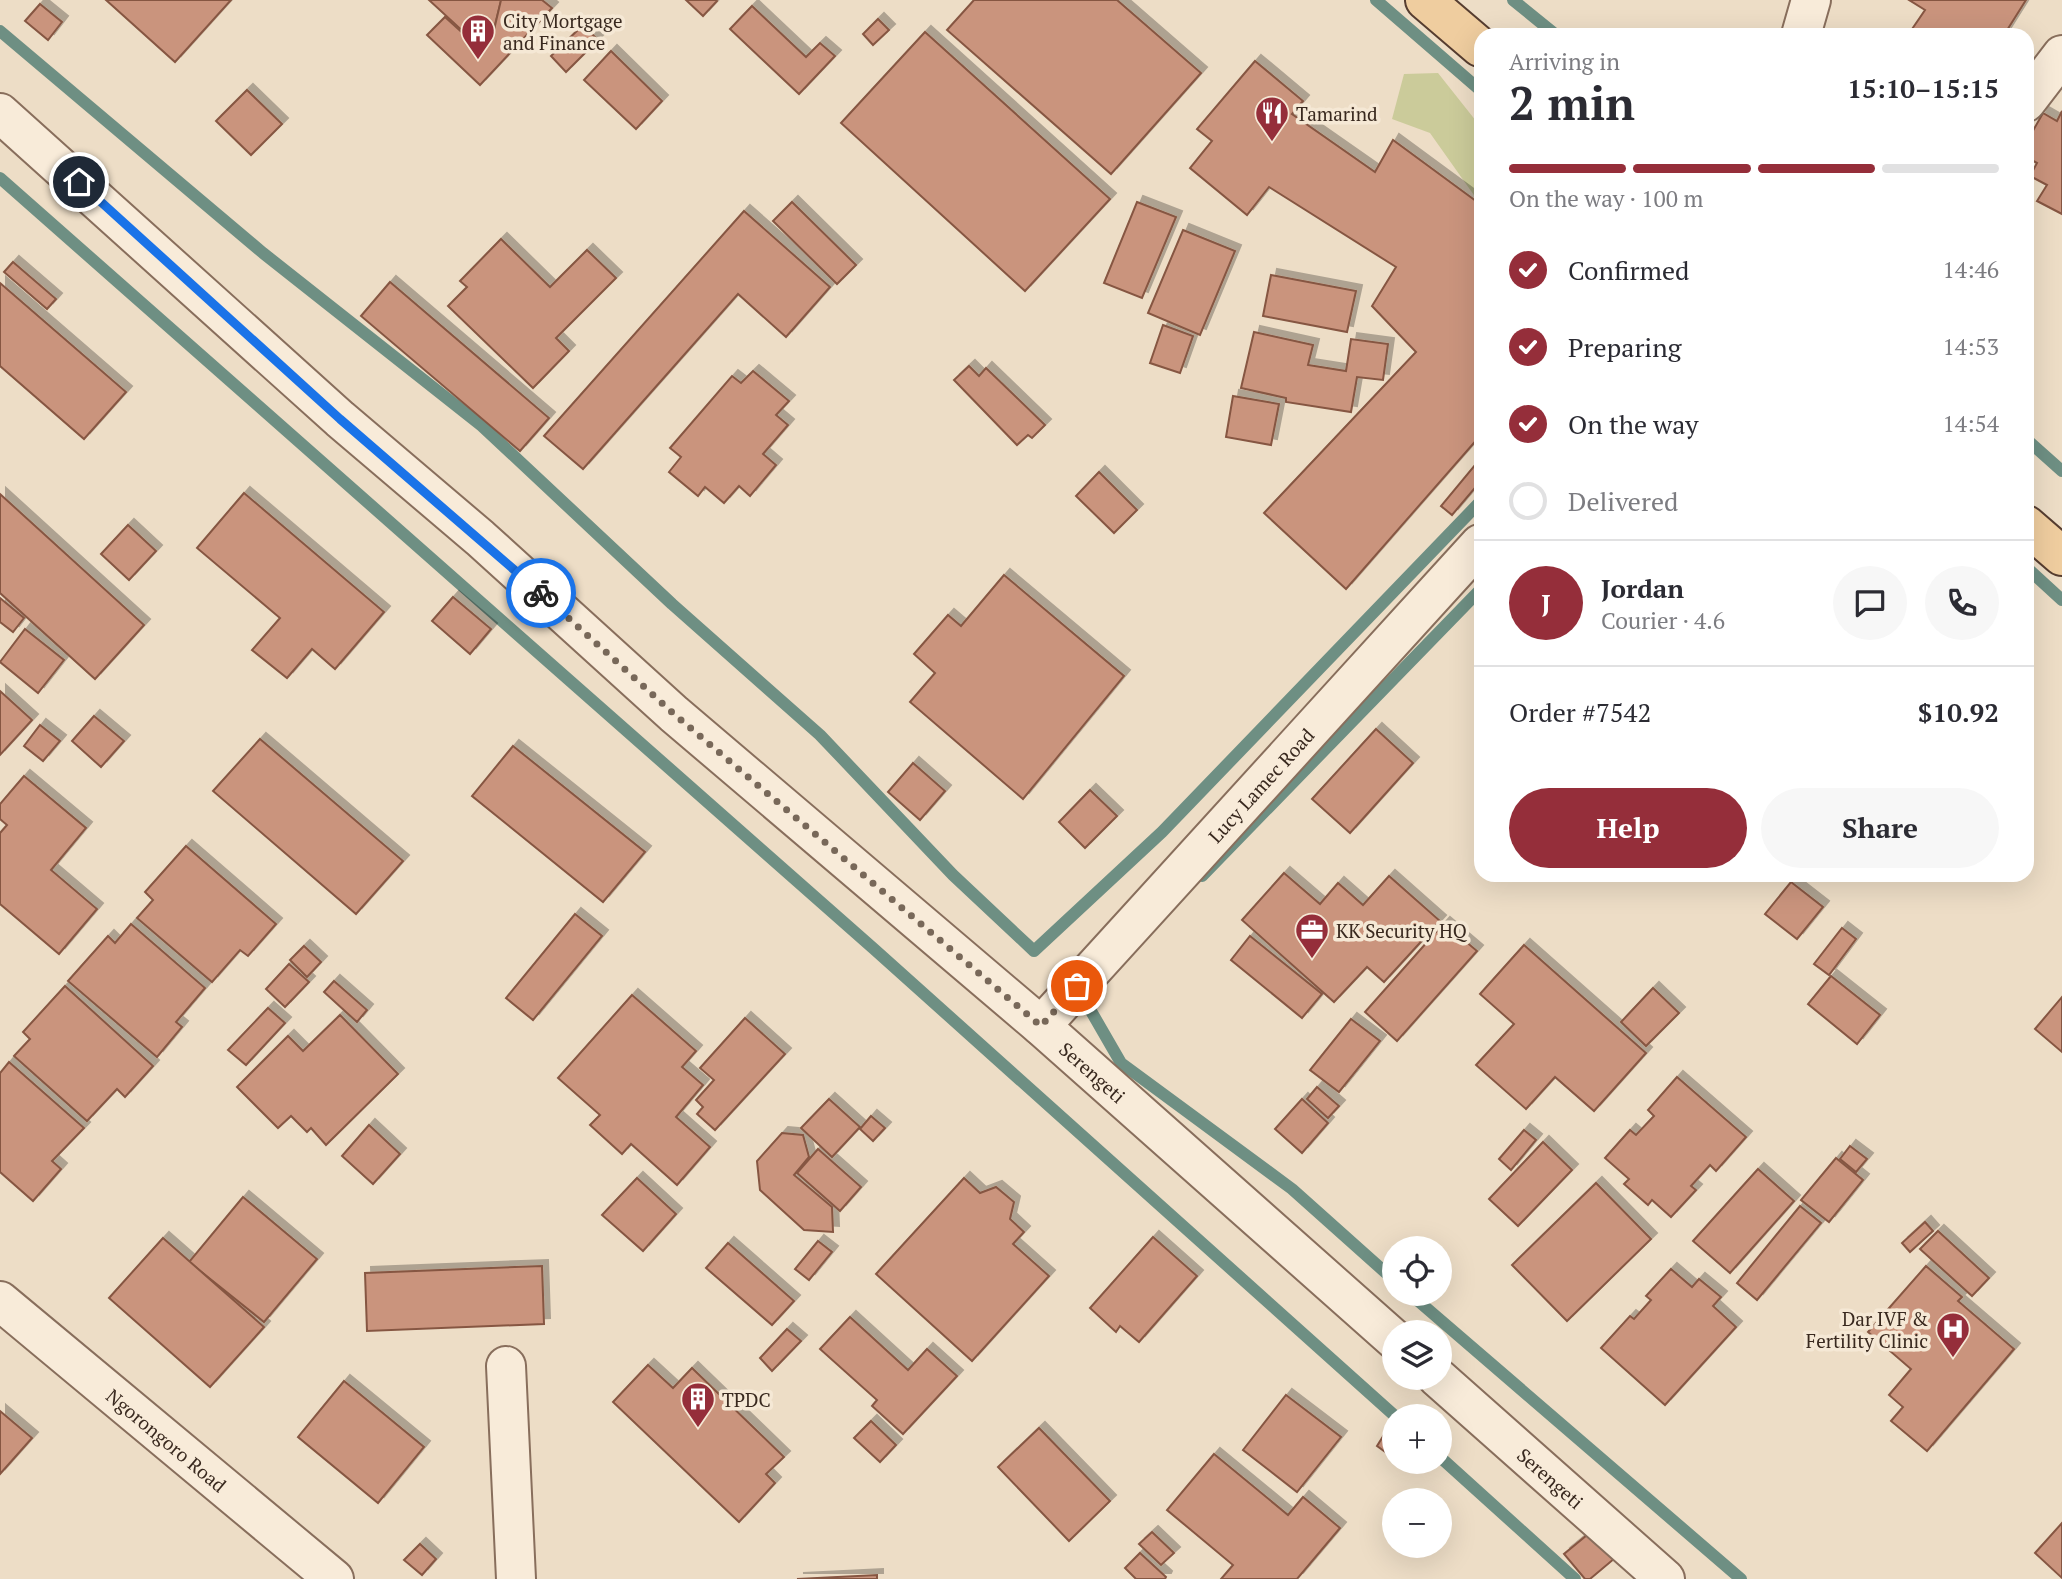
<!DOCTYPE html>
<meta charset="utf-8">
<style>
:root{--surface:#fff;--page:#f7f7f7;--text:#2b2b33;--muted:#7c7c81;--line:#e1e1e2;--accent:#952e3a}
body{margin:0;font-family:"PT Serif",serif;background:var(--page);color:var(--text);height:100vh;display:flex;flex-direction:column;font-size:26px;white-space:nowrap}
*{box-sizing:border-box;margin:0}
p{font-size:23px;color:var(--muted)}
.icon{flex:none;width:38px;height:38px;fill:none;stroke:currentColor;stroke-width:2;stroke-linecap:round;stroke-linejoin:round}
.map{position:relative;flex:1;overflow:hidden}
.drawer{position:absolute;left:1474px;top:28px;width:560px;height:854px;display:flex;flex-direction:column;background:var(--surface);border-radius:21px;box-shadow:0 7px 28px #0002}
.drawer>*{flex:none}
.buttons{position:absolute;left:1382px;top:1236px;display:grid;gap:14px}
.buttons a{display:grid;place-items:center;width:70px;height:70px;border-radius:50%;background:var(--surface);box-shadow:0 7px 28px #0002;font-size:35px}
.pin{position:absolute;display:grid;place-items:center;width:60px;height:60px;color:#fff;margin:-30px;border:4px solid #fff;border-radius:50%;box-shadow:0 2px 7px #0007}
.courier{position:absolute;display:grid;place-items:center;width:70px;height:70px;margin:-35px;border:5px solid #1a73e8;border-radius:50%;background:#fff;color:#222;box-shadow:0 2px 9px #0007}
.head em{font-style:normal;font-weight:700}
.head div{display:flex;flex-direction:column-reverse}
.head{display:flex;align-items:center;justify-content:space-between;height:119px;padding:0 35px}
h1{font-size:46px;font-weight:700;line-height:52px}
.bar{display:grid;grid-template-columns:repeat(4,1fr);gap:10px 7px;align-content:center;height:84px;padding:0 35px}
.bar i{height:9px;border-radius:5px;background:var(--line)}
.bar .on{background:var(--accent)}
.bar p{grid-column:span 4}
.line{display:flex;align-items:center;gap:18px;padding:0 35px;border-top:2px solid var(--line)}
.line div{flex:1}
.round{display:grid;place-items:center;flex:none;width:74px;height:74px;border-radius:37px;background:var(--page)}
ol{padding:0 35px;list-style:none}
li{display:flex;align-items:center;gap:21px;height:77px}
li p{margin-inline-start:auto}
li .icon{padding:7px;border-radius:50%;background:var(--accent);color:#fff;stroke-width:4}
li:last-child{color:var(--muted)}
li i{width:38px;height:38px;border:4px solid var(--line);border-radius:50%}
.cta{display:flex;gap:14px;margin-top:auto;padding:14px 35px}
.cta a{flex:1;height:80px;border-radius:42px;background:var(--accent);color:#fff;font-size:28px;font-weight:700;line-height:80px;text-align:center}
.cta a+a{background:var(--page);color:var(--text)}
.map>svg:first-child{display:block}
.green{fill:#cbcb9a}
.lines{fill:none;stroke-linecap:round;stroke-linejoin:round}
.stream{stroke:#6e8f83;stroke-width:12}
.building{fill:#ca947d;stroke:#865642;stroke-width:2;filter:url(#shadow)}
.minor-casing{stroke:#886e5c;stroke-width:42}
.primary-casing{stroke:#563d30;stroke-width:42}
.minor{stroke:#f8ebd9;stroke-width:38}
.primary{stroke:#efcd9f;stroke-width:38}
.done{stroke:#786859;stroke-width:7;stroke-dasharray:0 12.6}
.route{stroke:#1a73e8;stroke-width:9}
.labels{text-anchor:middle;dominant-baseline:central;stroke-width:7;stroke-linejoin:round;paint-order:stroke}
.poi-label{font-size:19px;fill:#39291f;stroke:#f5e8d5;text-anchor:start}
.street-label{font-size:19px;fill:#39291f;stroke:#f5e8d5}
</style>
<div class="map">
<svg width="2062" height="1579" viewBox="0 0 2062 1579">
<defs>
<filter id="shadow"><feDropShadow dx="6" dy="-6" stdDeviation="0" flood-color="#0004"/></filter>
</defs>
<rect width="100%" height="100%" fill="#edddc6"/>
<!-- green -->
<path class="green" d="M 1438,73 L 1480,126 L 1480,200 L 1476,198 L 1430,133 L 1392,119 L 1404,74 Z"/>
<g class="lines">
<!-- stream -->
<g class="stream">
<path d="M 1376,0 L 1480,90"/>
<path d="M 1513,0 L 1556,35"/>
<path d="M 0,31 L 263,253 L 482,426 L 672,604 L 820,735 L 953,875 L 1034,951 L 1162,832 L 1480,502"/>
<path d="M 0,178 L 874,949 L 1395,1416"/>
<path d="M 2026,439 L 2062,471"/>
<path d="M 2026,567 L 2062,600"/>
<path d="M 1202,876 L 1480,590"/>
<path d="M 1080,992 L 1121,1063 L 1292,1189 L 1395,1281"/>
<path d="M 1409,1293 L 1741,1579"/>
<path d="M 1440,1457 L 1575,1579"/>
</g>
</g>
<!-- building -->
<g class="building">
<path d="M 106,0 L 231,0 L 175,62 Z"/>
<path d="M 429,0 L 500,0 L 501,1 L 494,29 L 468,36 Z"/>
<path d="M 501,0 L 542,0 L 552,8 L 480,85 L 427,35 L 445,17 L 468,38 L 494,30 Z"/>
<path d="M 686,0 L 716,0 L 717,1 L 703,16 Z"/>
<path d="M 974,0 L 1117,0 L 1201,73 L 1111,174 L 947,30 Z"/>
<path d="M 1909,0 L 2026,0 L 2004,35 L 1908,35 L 1925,10 Z"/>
<path d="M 40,4 L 62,22 L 48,40 L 25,21 Z"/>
<path d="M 752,6 L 806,57 L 820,43 L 835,56 L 799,94 L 730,29 Z"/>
<path d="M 878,19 L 889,30 L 873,45 L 863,34 Z"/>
<path d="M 583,25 L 598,40 L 566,72 L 551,56 Z"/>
<path d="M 925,32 L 1110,199 L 1025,291 L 841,123 Z"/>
<path d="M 611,51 L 662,101 L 636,129 L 584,80 Z"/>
<path d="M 1255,61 L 1303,101 L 1292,114 L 1375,172 L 1393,140 L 1480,204 L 1480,436 L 1346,589 L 1264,513 L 1416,352 L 1372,306 L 1396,267 L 1269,187 L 1247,215 L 1190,168 L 1212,141 L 1197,129 Z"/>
<path d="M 247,90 L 282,124 L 251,155 L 216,121 Z"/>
<path d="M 2062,111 L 2062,214 L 2037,201 L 2047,185 L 2030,176 L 2037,163 L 2026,157 L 2026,143 L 2043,113 L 2057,121 Z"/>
<path d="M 792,202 L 856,265 L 837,284 L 773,221 Z"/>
<path d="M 1137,202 L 1176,217 L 1142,298 L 1104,283 Z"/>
<path d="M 744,211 L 830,287 L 786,337 L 738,294 L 583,469 L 544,436 Z"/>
<path d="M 1183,230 L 1235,251 L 1200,335 L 1148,313 Z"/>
<path d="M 501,239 L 550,287 L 587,250 L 616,278 L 556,338 L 569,351 L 533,388 L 448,306 L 467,287 L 460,281 Z"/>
<path d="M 13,262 L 56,299 L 47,309 L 4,272 Z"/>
<path d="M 1271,275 L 1356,291 L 1347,332 L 1263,316 Z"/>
<path d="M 390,282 L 549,418 L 520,451 L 361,316 Z"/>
<path d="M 0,283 L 126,392 L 84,439 L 0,366 Z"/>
<path d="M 1163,325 L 1193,336 L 1180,373 L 1150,363 Z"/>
<path d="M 1254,332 L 1313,345 L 1308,365 L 1346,371 L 1351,339 L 1388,344 L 1383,380 L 1357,377 L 1351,412 L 1286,402 L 1286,398 L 1241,388 Z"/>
<path d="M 969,366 L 979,376 L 986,368 L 1045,425 L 1032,438 L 1028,435 L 1017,445 L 954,380 Z"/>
<path d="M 753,371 L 789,401 L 776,415 L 788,425 L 763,454 L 776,465 L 750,496 L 739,486 L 724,503 L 705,487 L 698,496 L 669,472 L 681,457 L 670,448 L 732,376 L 741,383 Z"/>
<path d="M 1233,396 L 1279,404 L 1271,445 L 1226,437 Z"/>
<path d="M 1480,459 L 1480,482 L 1452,515 L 1441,506 Z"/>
<path d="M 1099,472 L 1137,510 L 1114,533 L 1076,496 Z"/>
<path d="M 244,493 L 384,612 L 335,669 L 312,649 L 287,678 L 252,650 L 280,618 L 197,548 Z"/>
<path d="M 0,494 L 144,625 L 95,679 L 0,593 Z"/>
<path d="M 128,525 L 156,551 L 129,580 L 101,554 Z"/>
<path d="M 1004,575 L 1124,676 L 1023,799 L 910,702 L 935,673 L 914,654 L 948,615 L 961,626 Z"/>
<path d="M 453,597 L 491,629 L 470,654 L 432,621 Z"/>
<path d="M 0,598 L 24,618 L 13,632 L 0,622 Z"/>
<path d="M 25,629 L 64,660 L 38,693 L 0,662 Z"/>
<path d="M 0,691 L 32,720 L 0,755 Z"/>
<path d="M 94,716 L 124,741 L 101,767 L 72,741 Z"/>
<path d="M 40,725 L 60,741 L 43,761 L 24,746 Z"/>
<path d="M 1376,729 L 1413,763 L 1350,833 L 1312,799 Z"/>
<path d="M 260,739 L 403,861 L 356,914 L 213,791 Z"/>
<path d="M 513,746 L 645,852 L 603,902 L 472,796 Z"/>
<path d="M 913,763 L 945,791 L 920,820 L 888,792 Z"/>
<path d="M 24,776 L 86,828 L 51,870 L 97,909 L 59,954 L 0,904 L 0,833 L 7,825 L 0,819 L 0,804 Z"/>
<path d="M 1090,790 L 1117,816 L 1085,848 L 1059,822 Z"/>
<path d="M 186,846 L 276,924 L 248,956 L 240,950 L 212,982 L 137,918 L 153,900 L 145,892 Z"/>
<path d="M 1284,873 L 1320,904 L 1338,883 L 1363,905 L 1389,876 L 1440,921 L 1384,982 L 1367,967 L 1334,1002 L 1242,920 Z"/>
<path d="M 1791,882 L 1823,907 L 1797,939 L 1765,914 Z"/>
<path d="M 575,914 L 602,936 L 533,1020 L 506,998 Z"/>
<path d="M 1444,923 L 1477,951 L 1397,1041 L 1365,1012 Z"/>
<path d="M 131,924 L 205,988 L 176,1022 L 182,1027 L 157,1057 L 68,981 L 108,936 L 115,943 Z"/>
<path d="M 1842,928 L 1856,939 L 1829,975 L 1814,964 Z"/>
<path d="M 1250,936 L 1322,994 L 1302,1018 L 1231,960 Z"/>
<path d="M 1524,945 L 1646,1053 L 1594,1111 L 1555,1077 L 1526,1109 L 1476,1065 L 1514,1024 L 1480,994 Z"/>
<path d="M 304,946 L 321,962 L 307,977 L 290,960 Z"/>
<path d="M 289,964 L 309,982 L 285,1007 L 266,989 Z"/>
<path d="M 1831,976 L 1880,1015 L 1857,1044 L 1808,1004 Z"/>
<path d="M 334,981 L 367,1010 L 357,1022 L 324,992 Z"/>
<path d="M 65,986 L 153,1066 L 125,1097 L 117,1089 L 87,1121 L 14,1056 L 30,1039 L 23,1032 Z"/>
<path d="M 1653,988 L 1679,1013 L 1646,1046 L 1621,1022 Z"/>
<path d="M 632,995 L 696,1051 L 682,1067 L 703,1085 L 676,1117 L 710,1147 L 677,1185 L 631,1144 L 622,1154 L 590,1125 L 600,1115 L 558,1078 Z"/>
<path d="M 2062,997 L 2062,1052 L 2035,1029 Z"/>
<path d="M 268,1008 L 285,1023 L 246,1065 L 228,1050 Z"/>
<path d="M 340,1015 L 398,1074 L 326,1145 L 311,1128 L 307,1132 L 291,1116 L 278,1128 L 237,1087 L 288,1036 L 303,1051 Z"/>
<path d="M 745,1018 L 785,1054 L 715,1130 L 697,1114 L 703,1107 L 696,1100 L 714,1080 L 700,1068 Z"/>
<path d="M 1351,1019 L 1380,1041 L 1339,1092 L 1310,1070 Z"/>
<path d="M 9,1062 L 84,1128 L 52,1161 L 61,1169 L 33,1201 L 0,1172 L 0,1073 Z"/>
<path d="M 1677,1077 L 1746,1137 L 1716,1171 L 1710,1165 L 1691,1186 L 1696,1190 L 1671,1217 L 1652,1200 L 1648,1205 L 1624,1184 L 1629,1179 L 1605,1158 L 1630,1130 L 1636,1135 L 1654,1116 L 1648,1110 Z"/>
<path d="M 1317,1087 L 1339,1106 L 1328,1118 L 1307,1099 Z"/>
<path d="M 829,1099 L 860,1127 L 832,1157 L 801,1128 Z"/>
<path d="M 1302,1099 L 1328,1123 L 1302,1153 L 1275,1129 Z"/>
<path d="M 871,1116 L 885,1128 L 873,1141 L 860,1129 Z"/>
<path d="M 369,1125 L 400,1154 L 373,1184 L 342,1156 Z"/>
<path d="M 1524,1130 L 1536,1140 L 1511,1170 L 1499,1159 Z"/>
<path d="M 782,1133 L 803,1135 L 809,1157 L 794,1175 L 832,1207 L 833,1232 L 804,1230 L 760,1190 L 757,1161 Z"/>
<path d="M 1543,1142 L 1572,1170 L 1518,1226 L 1489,1199 Z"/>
<path d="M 1850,1146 L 1867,1159 L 1856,1172 L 1840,1159 Z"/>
<path d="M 818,1149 L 861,1187 L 840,1211 L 797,1173 Z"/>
<path d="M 1836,1158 L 1863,1180 L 1829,1222 L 1801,1200 Z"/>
<path d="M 1758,1169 L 1794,1201 L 1730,1273 L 1693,1241 Z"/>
<path d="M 637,1178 L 676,1214 L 643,1251 L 602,1215 Z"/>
<path d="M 964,1178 L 980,1193 L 996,1187 L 1014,1202 L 1010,1219 L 1024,1232 L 1013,1244 L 1049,1276 L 972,1361 L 876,1274 Z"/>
<path d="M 1596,1183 L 1651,1239 L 1567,1321 L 1512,1265 Z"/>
<path d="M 243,1197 L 317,1259 L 264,1322 L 189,1262 Z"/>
<path d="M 1800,1206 L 1821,1223 L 1757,1300 L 1737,1283 Z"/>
<path d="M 1925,1222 L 1933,1231 L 1910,1252 L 1902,1243 Z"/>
<path d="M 1938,1231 L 1989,1278 L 1972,1296 L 1920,1249 Z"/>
<path d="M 1153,1237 L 1197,1276 L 1139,1342 L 1120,1326 L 1116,1332 L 1090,1308 Z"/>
<path d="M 163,1238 L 264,1327 L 210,1387 L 109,1298 Z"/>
<path d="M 818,1241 L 832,1252 L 809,1280 L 795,1269 Z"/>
<path d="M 728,1243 L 794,1301 L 772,1325 L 706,1268 Z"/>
<path d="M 542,1266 L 544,1324 L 367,1331 L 365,1273 Z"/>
<path d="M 1926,1266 L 1962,1297 L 1958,1301 L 2014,1349 L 1927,1451 L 1891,1421 L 1903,1407 L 1889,1395 L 1911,1369 L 1868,1332 Z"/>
<path d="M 1671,1269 L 1692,1287 L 1699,1279 L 1721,1297 L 1713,1306 L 1736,1327 L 1665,1405 L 1601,1348 L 1630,1316 L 1634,1319 L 1651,1300 L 1646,1296 Z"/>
<path d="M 850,1317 L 908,1370 L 927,1349 L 957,1376 L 903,1434 L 872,1406 L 877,1400 L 820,1349 Z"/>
<path d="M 787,1329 L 801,1341 L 772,1371 L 760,1358 Z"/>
<path d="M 648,1365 L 673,1388 L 692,1368 L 784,1457 L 766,1474 L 775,1483 L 739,1522 L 613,1402 Z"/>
<path d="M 344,1381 L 424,1447 L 378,1503 L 298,1437 Z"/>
<path d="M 1286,1395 L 1341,1437 L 1297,1492 L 1243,1450 Z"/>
<path d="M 0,1411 L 32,1438 L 0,1474 Z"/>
<path d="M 871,1421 L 896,1445 L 880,1462 L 854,1438 Z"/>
<path d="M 1039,1428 L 1110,1501 L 1069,1541 L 998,1467 Z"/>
<path d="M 1387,1430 L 1395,1435 L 1395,1459 L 1377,1446 Z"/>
<path d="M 1214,1454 L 1288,1515 L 1303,1497 L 1340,1528 L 1297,1579 L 1221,1579 L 1233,1565 L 1167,1510 Z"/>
<path d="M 2062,1523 L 2062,1578 L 2035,1553 Z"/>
<path d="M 1598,1526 L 1621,1553 L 1590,1579 L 1585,1579 L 1564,1554 Z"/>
<path d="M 1152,1532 L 1174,1553 L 1161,1565 L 1139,1544 Z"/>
<path d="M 420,1544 L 436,1559 L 422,1575 L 404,1560 Z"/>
<path d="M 1140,1553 L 1166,1577 L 1165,1579 L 1136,1579 L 1125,1568 Z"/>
<path d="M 877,1575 L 877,1579 L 797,1579 Z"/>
</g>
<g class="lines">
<!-- minor casing -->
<g class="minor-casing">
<g id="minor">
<path d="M 1801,35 L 1811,0"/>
<path d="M 2026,102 L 2062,55"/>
<path id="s1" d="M 0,113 L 340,419 L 480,538 L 674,714 L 1041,1026 L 1395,1340"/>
<path id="s2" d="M 1041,1026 L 1480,544"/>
<path id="s3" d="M 0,1301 L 334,1579"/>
<path d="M 506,1366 L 516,1579"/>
<path id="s4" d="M 1437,1377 L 1665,1579"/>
</g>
</g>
<!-- primary casing -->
<g class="primary-casing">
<g id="primary">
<path d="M 1425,0 L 1480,47"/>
<path d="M 2026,525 L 2062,556"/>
</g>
</g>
<!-- minor -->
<use href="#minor" class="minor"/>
<!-- primary -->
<use href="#primary" class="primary"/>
</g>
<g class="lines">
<!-- done -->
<path class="done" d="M 541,593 L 674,714 L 1041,1026 L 1077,986"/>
<!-- route -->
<path class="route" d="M 79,182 L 340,419 L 541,593"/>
</g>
<!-- icons -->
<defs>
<g id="building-pin" transform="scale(1.75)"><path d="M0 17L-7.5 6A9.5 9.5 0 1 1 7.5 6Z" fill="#952e3a" stroke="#f5e8d5"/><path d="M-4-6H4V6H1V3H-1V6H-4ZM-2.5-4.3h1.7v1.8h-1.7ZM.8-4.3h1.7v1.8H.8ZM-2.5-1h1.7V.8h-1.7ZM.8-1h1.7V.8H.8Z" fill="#fff"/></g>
<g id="restaurant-pin" transform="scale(1.75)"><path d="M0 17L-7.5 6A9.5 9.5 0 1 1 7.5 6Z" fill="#952e3a" stroke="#f5e8d5"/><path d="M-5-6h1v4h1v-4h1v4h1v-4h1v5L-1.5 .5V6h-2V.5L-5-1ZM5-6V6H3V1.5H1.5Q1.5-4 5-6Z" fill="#fff"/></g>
<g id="office-pin" transform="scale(1.75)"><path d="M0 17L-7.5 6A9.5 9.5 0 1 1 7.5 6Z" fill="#952e3a" stroke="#f5e8d5"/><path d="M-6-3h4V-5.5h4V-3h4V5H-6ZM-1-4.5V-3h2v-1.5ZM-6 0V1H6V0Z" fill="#fff"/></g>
<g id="hospital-pin" transform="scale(1.75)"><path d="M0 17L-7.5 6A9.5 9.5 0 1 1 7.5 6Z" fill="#952e3a" stroke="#f5e8d5"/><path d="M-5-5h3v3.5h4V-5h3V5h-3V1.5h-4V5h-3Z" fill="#fff"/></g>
</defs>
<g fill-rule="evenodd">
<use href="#building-pin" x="478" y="31"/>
<use href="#restaurant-pin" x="1272" y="113"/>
<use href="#office-pin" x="1312" y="930"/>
<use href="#hospital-pin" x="1953" y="1329"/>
<use href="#building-pin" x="698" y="1399"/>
</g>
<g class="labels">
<!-- poi labels -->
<g class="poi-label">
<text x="503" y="20">City Mortgage<tspan x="503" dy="22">and Finance</tspan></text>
<text x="1296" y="113">Tamarind</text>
<text x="1336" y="930">KK Security HQ</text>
<text x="1928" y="1318" text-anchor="end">Dar IVF &amp;<tspan x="1928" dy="22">Fertility Clinic</tspan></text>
<text x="722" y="1399">TPDC</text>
</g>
<!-- street labels -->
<g class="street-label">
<text stroke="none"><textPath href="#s2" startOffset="326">Lucy Lamec Road</textPath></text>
<text stroke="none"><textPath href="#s1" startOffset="1454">Serengeti</textPath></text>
<text stroke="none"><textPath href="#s3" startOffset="217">Ngorongoro Road</textPath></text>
<text stroke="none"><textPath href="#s4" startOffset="152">Serengeti</textPath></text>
</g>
</g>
</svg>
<div class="buttons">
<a><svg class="icon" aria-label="locate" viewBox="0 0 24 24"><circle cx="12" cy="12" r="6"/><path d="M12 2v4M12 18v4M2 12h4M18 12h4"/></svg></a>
<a><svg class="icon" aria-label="layers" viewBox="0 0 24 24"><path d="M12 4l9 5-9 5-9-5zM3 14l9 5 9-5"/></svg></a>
<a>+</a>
<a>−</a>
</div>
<div class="pin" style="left:1077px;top:986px;background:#ea580c"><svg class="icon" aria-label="bag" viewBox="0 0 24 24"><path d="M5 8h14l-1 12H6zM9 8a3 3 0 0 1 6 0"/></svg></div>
<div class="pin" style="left:79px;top:182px;background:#1f2937"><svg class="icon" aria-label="home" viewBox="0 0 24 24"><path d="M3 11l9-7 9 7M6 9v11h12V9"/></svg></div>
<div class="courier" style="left:541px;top:593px"><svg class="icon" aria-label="bike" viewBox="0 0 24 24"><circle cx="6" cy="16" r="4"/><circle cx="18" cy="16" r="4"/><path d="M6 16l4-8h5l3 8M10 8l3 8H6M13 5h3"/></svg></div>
<section class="drawer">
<div class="head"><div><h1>2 min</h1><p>Arriving in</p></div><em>15:10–15:15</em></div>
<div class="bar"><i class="on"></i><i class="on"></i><i class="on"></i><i></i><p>On the way · 100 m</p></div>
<ol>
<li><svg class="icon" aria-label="check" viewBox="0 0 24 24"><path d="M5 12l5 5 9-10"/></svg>Confirmed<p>14:46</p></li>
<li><svg class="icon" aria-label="check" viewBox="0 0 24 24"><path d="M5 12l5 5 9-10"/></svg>Preparing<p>14:53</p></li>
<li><svg class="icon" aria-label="check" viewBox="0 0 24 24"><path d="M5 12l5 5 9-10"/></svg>On the way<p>14:54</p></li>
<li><i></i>Delivered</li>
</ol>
<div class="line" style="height:126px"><b class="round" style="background:var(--accent);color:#fff">J</b><div><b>Jordan</b><p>Courier · 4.6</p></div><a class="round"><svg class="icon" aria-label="chat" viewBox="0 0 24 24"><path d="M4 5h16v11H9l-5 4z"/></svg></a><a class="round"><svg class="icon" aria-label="phone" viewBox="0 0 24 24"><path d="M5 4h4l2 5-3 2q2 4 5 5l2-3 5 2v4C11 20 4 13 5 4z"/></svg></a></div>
<div class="line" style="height:91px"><div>Order #7542</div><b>$10.92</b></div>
<div class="cta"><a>Help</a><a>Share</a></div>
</section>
</div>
